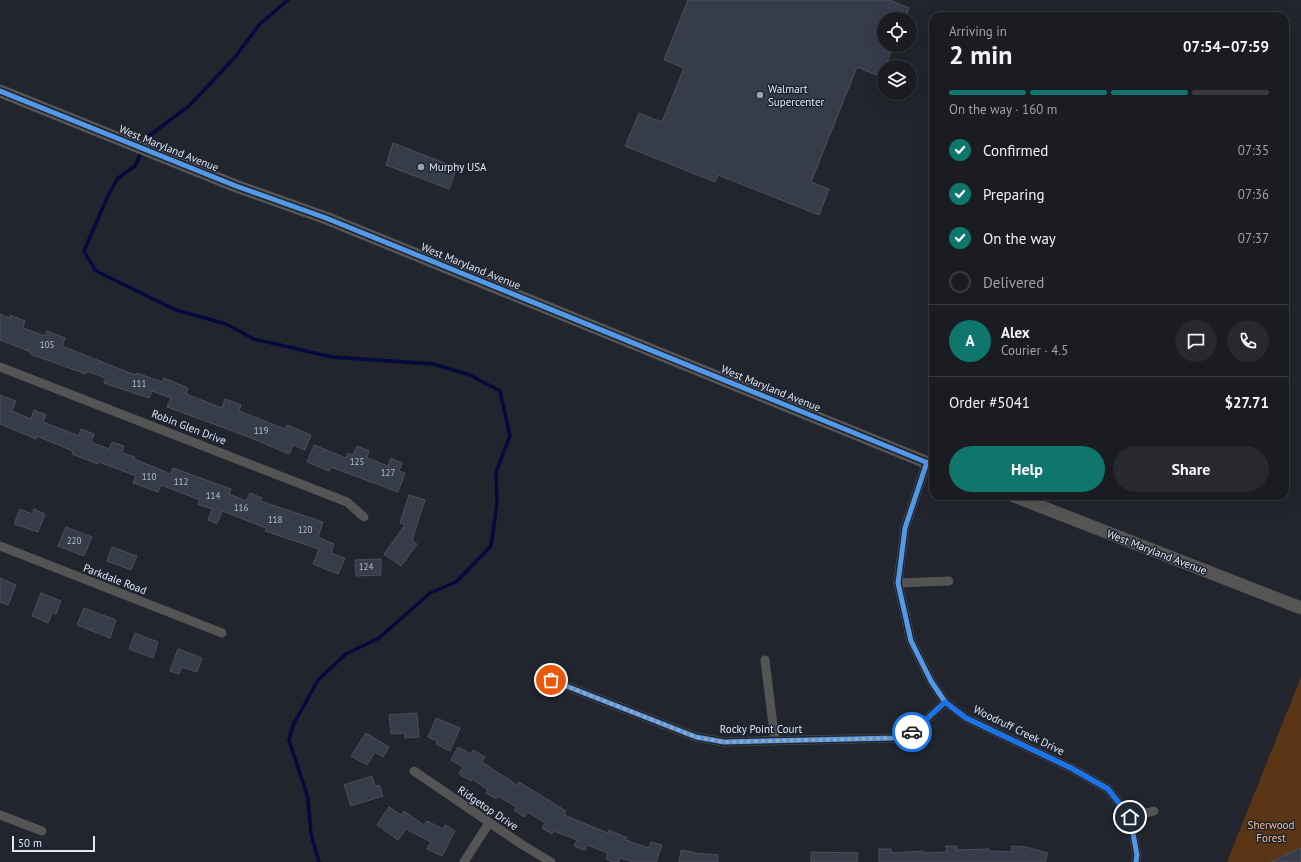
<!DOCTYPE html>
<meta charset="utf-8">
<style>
:root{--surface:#1a1c22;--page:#27292f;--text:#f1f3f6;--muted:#9fa1a5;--line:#383a40;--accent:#0f766e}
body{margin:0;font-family:"PT Sans",sans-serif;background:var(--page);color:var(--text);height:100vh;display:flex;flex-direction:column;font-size:15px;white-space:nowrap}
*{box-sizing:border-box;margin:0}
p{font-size:13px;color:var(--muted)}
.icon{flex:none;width:22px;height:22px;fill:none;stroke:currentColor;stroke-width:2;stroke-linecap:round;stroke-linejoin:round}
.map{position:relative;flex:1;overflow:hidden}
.details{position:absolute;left:929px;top:12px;width:360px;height:488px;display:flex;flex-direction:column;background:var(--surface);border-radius:12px;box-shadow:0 4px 16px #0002,0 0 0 1px var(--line)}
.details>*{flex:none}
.controls{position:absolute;left:877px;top:12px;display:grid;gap:8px}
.controls a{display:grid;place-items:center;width:40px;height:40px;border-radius:50%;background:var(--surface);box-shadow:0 4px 16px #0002,0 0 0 1px var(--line);font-size:20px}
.scale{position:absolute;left:12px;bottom:10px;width:83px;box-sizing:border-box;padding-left:4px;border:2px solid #e3e8f2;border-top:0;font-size:11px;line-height:14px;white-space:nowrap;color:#e3e8f2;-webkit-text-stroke:3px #1d2432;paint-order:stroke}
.pin{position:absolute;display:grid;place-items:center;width:34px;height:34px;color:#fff;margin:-17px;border:2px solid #fff;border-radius:50%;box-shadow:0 1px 4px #0007}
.courier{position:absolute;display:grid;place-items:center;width:40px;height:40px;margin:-20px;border:3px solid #1a73e8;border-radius:50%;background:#fff;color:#222;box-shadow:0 1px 5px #0007}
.headline em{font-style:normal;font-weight:700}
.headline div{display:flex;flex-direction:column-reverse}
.headline{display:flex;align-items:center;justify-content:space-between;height:68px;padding:0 20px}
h1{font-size:26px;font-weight:700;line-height:30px}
.bar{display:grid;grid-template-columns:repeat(4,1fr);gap:6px 4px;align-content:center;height:48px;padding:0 20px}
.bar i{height:5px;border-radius:3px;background:var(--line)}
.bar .current{background:var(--accent)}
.bar p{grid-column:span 4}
.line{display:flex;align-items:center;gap:10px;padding:0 20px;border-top:1px solid var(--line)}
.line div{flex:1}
.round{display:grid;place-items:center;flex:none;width:42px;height:42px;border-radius:21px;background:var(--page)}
ol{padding:0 20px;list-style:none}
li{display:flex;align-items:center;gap:12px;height:44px}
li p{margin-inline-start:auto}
li .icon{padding:4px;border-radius:50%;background:var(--accent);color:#fff;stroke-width:4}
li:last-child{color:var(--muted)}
li i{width:22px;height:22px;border:2px solid var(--line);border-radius:50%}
.action{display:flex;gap:8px;margin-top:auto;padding:8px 20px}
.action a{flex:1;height:46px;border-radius:24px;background:var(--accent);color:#fff;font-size:16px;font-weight:700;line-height:46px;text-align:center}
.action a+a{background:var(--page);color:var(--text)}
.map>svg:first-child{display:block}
.green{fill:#5a3617}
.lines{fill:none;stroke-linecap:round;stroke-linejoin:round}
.stream{stroke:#040a3c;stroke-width:3.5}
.building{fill:#363c4a;stroke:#4d5057}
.street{stroke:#545454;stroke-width:9}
.secondary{stroke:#575554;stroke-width:13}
.cycleway-casing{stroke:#1d2432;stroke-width:8}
.cycleway{stroke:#5399e6;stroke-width:5}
.done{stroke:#9fa4ad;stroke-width:4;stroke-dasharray:0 7.2}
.route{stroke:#1a73e8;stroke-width:5}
.poi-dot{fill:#9fa4ad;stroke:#1d2432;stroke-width:1.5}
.labels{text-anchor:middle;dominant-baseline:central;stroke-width:3;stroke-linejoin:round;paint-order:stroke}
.number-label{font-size:9px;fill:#b8bdc8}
.poi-label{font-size:11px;fill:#e3e8f2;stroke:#1d2432;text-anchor:start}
.street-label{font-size:11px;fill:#e3e8f2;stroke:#1d2432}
.park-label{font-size:11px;fill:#fcb782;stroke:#1d2432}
</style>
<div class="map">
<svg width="1301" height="862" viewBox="0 0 1301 862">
<rect width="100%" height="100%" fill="#22252d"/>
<!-- green -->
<path class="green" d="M 1301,677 L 1301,862 L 1227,862 Z"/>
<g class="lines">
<!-- stream -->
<path class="stream" d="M 288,0 L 259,25 L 235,57 L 190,105 L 149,136 L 135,166 L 117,179 L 107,198 L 84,251 L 96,271 L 176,310 L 226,324 L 254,339 L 332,357 L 433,364 L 470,375 L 500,391 L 510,436 L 496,472 L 497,503 L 491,546 L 456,582 L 430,593 L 379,638 L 346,654 L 318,680 L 293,725 L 289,740 L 308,798 L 311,834 L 319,862"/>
</g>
<!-- building -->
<g class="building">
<path d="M 688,0 L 890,0 L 909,8 L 905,19 L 884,19 L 884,45 L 894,45 L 885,67 L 884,67 L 881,77 L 857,67 L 811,182 L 829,189 L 819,215 L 718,175 L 715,182 L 625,146 L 639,113 L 662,122 L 684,68 L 664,60 Z"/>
<path d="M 393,143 L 457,168 L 449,189 L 386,165 Z"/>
<path d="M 0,314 L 10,318 L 10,315 L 25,321 L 23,328 L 45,336 L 47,331 L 65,338 L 62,346 L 130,373 L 137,375 L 137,373 L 162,382 L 164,378 L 188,388 L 186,394 L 222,408 L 225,399 L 241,405 L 239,411 L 285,429 L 287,425 L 311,435 L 305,450 L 293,445 L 289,454 L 246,436 L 167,407 L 171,398 L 152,391 L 149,398 L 104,383 L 106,378 L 87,371 L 86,374 L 30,354 L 31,352 L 0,340 Z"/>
<path d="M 0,395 L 16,401 L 12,411 L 31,419 L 34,410 L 46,415 L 43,422 L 79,436 L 81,429 L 94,434 L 91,442 L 109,449 L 112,442 L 124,446 L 122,453 L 135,457 L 134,459 L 171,474 L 173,468 L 231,489 L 229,494 L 246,501 L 250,493 L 262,498 L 260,501 L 323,522 L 318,537 L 334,544 L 331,553 L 345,558 L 338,574 L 313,564 L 319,549 L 265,531 L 266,528 L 222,511 L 217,524 L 208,520 L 212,509 L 198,504 L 200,500 L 161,485 L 158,492 L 133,483 L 136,476 L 99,462 L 98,464 L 72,454 L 73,451 L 37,436 L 36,439 L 0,424 Z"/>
<path d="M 314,445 L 346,458 L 348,453 L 353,455 L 357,446 L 369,451 L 367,458 L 388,466 L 391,458 L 402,463 L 399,471 L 405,473 L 398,492 L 331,467 L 329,471 L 307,462 Z"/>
<path d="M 409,495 L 425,500 L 412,540 L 417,544 L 401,566 L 384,554 L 405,525 L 400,523 Z"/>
<path d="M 20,509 L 32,514 L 34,509 L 45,514 L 38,532 L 14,524 Z"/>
<path d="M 66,527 L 92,537 L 84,556 L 58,546 Z"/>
<path d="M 112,547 L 137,556 L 131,570 L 107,561 Z"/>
<path d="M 381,559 L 381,575 L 356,576 L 355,560 Z"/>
<path d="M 0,578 L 16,585 L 8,605 L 0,602 Z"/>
<path d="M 41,593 L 61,601 L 56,614 L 52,613 L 48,623 L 32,616 Z"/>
<path d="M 84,608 L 116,620 L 110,638 L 77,625 Z"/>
<path d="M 135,633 L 158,642 L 153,658 L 129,649 Z"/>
<path d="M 178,649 L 202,658 L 197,672 L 182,667 L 179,674 L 170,671 Z"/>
<path d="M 417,713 L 419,737 L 405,738 L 405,733 L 391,734 L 389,715 Z"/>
<path d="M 436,718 L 460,728 L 450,751 L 436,744 L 437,741 L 428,737 Z"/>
<path d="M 366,733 L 389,747 L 383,757 L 375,752 L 367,765 L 351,756 Z"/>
<path d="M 458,747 L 471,754 L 473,750 L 485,757 L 482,762 L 517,785 L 519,782 L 566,811 L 564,815 L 608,833 L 609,830 L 627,838 L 626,840 L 649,848 L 651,842 L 662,845 L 656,862 L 633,862 L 620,858 L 618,862 L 612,862 L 606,859 L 608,853 L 587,845 L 585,850 L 574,846 L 577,840 L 554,831 L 552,834 L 542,828 L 545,823 L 528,812 L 524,817 L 514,810 L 516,807 L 498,796 L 496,799 L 486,793 L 488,790 L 472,779 L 471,781 L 459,774 L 463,767 L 451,760 Z"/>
<path d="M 372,776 L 375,786 L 379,785 L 383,796 L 351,806 L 344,785 Z"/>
<path d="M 389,807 L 401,815 L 404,811 L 424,825 L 427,821 L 443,829 L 445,825 L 455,831 L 442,856 L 427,849 L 431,842 L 406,829 L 398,840 L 377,825 Z"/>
<path d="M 946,846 L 957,846 L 957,850 L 989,849 L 989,851 L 1011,852 L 1012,846 L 1026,847 L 1048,853 L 1045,862 L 879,862 L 879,849 L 891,849 L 892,853 L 923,851 L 923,853 L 947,852 Z"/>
<path d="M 1301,848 L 1301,862 L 1271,862 Z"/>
<path d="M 681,850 L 693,852 L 693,853 L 718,855 L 718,862 L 679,862 Z"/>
<path d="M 811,852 L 858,853 L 857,862 L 811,862 Z"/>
</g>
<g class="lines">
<!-- street -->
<g class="street">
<path d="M 0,367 L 347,502 L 364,517"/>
<path d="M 927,462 L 905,528 L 898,583 L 911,641 L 931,681 L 945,702 L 966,718 L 1071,768 L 1108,789 L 1130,817 L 1137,855 L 1136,862"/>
<path d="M 0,546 L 222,633"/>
<path d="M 898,583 L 949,581"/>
<path d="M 765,660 L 775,741"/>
<path d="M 551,680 L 696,737 L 724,742 L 895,738 L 914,731 L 945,702"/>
<path d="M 414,771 L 521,844 L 551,862"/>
<path d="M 0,815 L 42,831"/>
<path d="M 1130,817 L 1154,811"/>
<path d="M 464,862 L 489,823"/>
</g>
<!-- secondary -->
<g class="secondary">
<path d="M 0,91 L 236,186 L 326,218 L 933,465"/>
<path d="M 1014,496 L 1301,608"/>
</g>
<!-- cycleway casing -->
<g class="cycleway-casing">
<g id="cycleway">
<path d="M 0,91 L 236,186 L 326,218 L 933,465"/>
<path d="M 927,462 L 905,528 L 898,583 L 911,641 L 931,681 L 945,702 L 966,718 L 1071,768 L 1108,789 L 1130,817 L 1137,855 L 1136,862"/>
<path d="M 551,680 L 696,737 L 724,742 L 895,738 L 914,731 L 945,702"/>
</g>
</g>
<!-- cycleway -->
<use href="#cycleway" class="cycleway"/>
</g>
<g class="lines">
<!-- done -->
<path class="done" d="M 551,680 L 696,737 L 724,742 L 895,738 L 912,732"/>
<!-- route -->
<path class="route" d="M 912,732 L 945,702 L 966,718 L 1071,768 L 1108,789 L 1130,817"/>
</g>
<!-- markers -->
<g class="poi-dot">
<circle cx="760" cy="95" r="4"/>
<circle cx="421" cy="167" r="4"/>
</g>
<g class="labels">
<!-- number labels -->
<g class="number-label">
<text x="47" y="344">105</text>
<text x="139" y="383">111</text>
<text x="261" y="430">119</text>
<text x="357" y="461">125</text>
<text x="388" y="472">127</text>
<text x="149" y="476">110</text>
<text x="181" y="481">112</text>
<text x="213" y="495">114</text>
<text x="241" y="507">116</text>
<text x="275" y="519">118</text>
<text x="305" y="529">120</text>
<text x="74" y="540">220</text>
<text x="366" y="566">124</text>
</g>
<!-- poi labels -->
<g class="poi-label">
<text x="768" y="89">Walmart<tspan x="768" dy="13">Supercenter</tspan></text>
<text x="429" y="167">Murphy USA</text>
</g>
<!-- street labels -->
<g class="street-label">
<text transform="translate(169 148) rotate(22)">West Maryland Avenue</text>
<text transform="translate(471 266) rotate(22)">West Maryland Avenue</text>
<text transform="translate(771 388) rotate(22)">West Maryland Avenue</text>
<text transform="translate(189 427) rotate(21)">Robin Glen Drive</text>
<text transform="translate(1157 552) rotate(21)">West Maryland Avenue</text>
<text transform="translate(115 579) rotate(21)">Parkdale Road</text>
<text x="761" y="729">Rocky Point Court</text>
<text transform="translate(1019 730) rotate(26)">Woodruff Creek Drive</text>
<text transform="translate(488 808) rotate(34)">Ridgetop Drive</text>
</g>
<!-- park labels -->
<g class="park-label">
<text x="1271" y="825">Sherwood<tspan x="1271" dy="13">Forest</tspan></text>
</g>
</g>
</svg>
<div class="controls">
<a><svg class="icon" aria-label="locate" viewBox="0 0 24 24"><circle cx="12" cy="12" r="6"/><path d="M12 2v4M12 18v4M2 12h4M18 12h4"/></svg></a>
<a><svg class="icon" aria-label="layers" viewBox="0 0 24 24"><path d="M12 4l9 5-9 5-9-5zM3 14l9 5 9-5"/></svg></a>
</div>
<div class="scale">50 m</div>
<div class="pin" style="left:551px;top:680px;background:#ea580c"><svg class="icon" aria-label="bag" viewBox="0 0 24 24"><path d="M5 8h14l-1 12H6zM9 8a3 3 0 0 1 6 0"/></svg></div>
<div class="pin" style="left:1130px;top:817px;background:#1f2937"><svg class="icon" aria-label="home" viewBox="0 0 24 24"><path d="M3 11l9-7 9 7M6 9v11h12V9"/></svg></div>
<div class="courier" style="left:912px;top:732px"><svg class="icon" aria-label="car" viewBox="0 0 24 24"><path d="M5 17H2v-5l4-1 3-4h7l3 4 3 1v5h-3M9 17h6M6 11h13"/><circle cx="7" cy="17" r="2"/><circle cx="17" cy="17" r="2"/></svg></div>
<section class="details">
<div class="headline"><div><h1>2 min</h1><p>Arriving in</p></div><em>07:54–07:59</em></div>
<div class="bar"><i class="current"></i><i class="current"></i><i class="current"></i><i></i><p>On the way · 160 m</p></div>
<ol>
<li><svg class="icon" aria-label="check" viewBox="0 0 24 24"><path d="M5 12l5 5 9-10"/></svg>Confirmed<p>07:35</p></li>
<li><svg class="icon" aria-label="check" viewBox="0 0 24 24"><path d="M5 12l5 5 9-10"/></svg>Preparing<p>07:36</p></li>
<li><svg class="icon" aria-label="check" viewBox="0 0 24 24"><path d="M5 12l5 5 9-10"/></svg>On the way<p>07:37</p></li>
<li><i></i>Delivered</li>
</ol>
<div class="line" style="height:72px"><b class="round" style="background:var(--accent);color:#fff">A</b><div><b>Alex</b><p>Courier · 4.5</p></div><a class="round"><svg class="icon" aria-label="chat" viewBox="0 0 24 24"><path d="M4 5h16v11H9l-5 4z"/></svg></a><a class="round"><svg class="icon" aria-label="phone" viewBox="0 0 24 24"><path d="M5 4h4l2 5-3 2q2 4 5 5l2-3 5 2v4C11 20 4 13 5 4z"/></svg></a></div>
<div class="line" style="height:52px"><div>Order #5041</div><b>$27.71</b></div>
<div class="action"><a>Help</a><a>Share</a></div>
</section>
</div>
